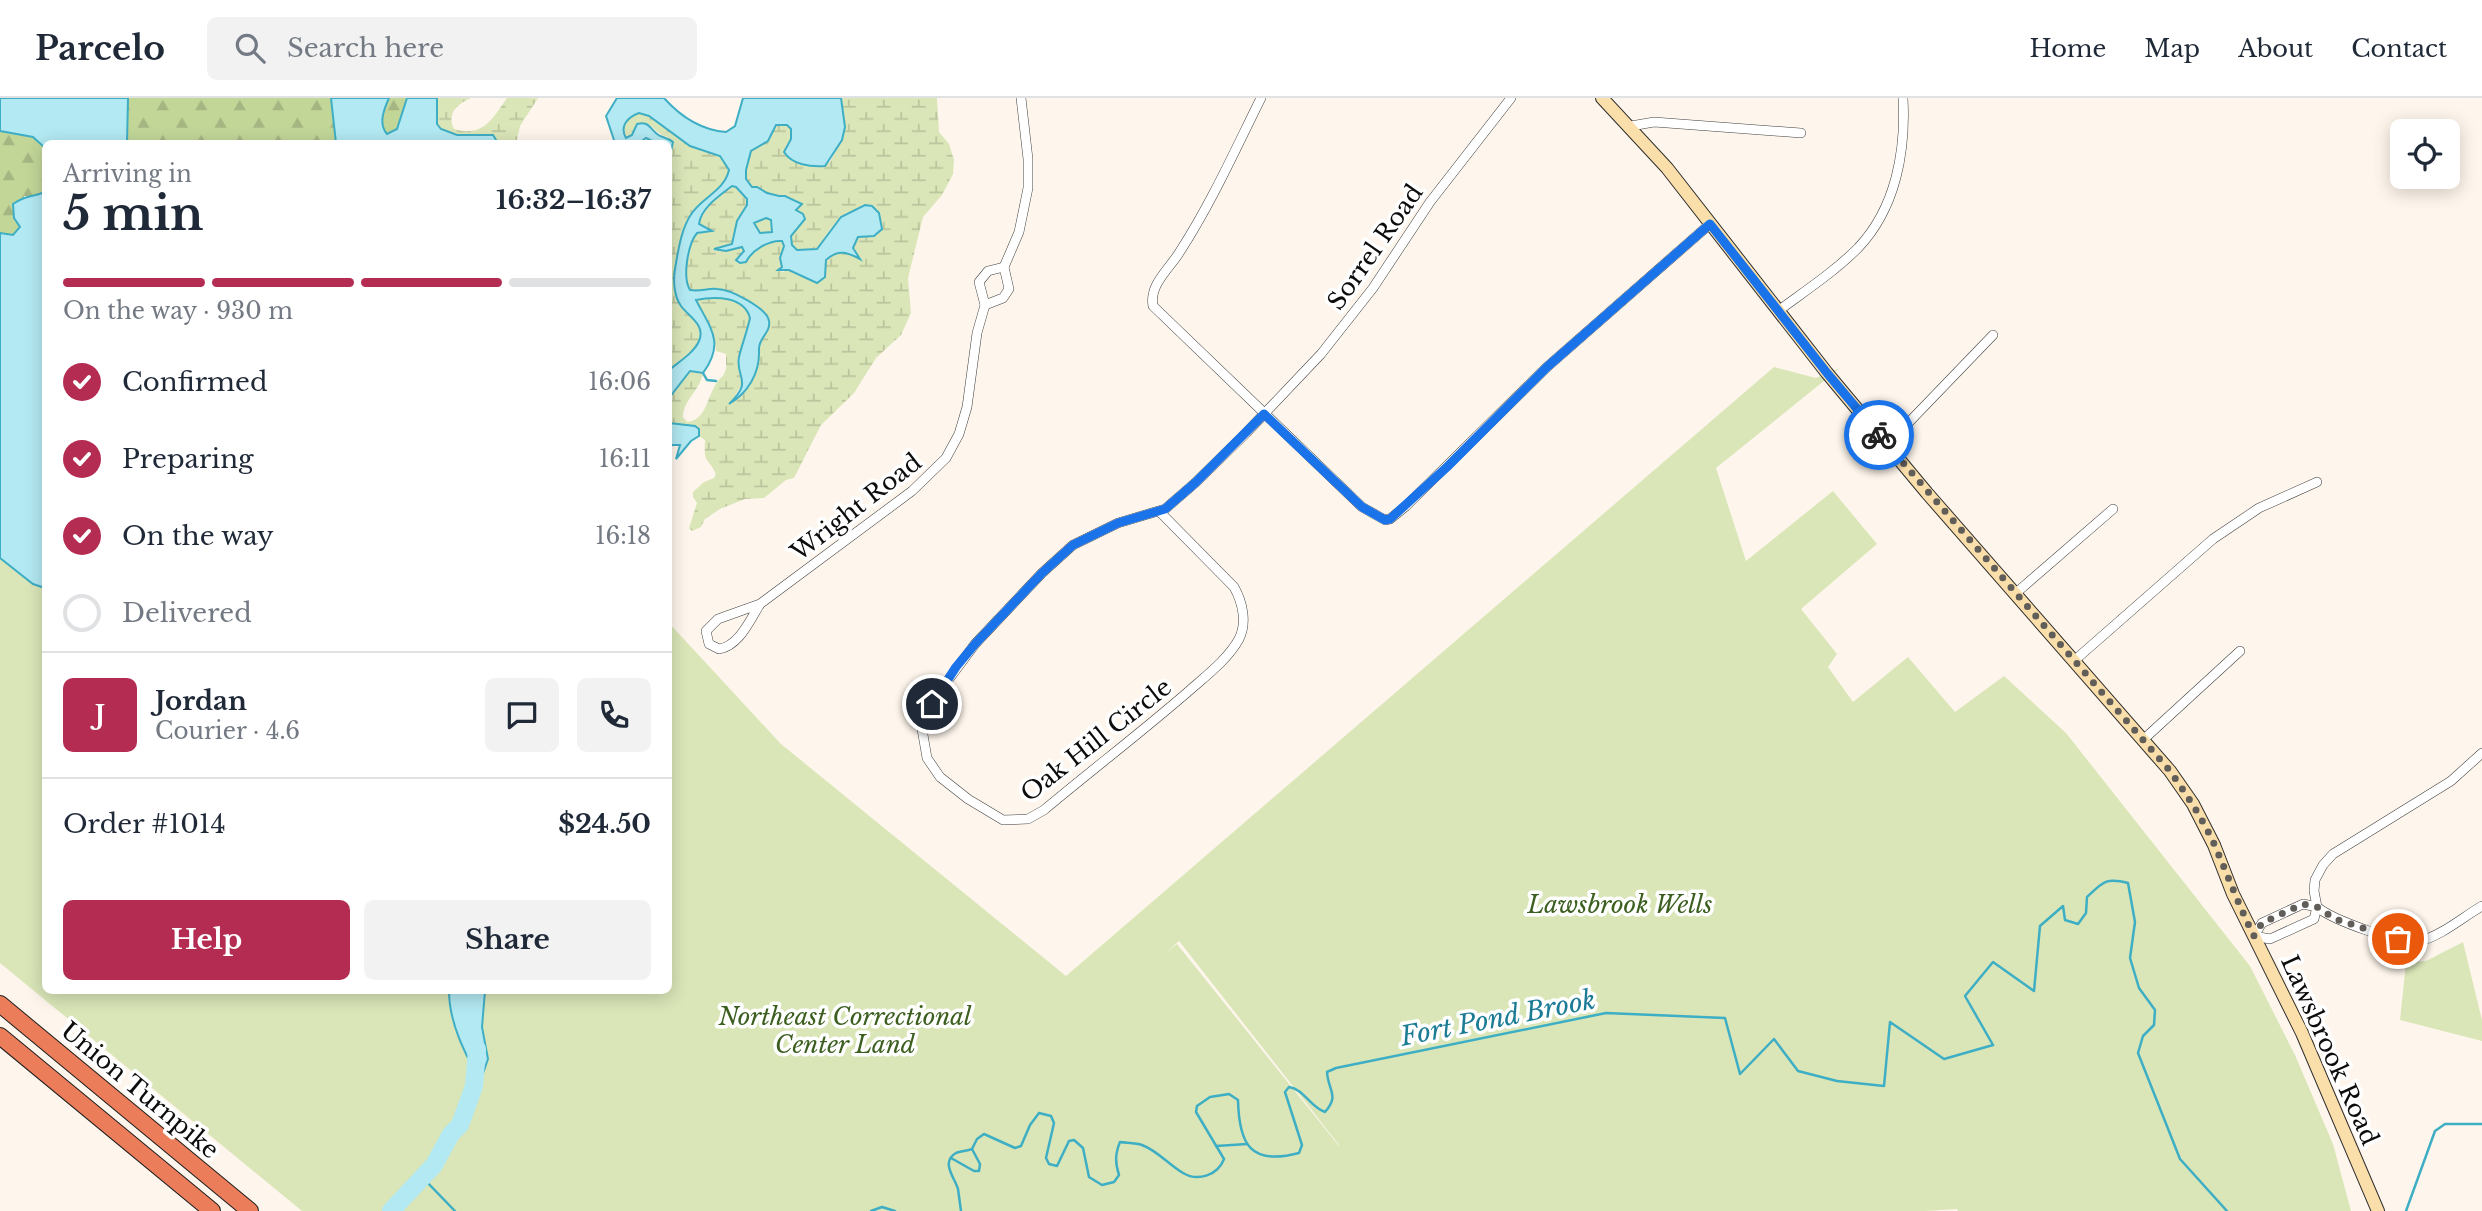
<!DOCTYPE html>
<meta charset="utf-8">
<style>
:root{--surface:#fff;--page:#f2f2f3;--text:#1f2937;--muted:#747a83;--line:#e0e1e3;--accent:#b42c51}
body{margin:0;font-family:"Libre Baskerville",serif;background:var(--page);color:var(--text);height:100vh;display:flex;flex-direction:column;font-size:26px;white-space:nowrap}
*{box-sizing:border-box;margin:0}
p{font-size:23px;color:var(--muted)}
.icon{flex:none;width:38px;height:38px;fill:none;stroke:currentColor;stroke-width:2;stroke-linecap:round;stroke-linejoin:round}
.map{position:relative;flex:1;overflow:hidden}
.panel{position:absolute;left:42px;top:42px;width:630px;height:854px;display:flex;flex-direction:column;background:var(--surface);border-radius:10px;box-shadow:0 4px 18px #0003}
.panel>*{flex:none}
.fabs{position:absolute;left:2390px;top:21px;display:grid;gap:14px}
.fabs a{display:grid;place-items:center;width:70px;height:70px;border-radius:10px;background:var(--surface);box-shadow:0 4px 18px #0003;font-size:35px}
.pin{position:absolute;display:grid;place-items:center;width:60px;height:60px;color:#fff;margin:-30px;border:4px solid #fff;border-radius:50%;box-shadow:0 2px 7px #0007}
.courier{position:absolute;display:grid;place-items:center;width:70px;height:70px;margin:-35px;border:5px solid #1a73e8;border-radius:50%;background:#fff;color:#222;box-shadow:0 2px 9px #0007}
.summary em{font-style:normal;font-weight:700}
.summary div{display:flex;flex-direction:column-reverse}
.summary{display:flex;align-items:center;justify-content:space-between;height:119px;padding:0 21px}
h1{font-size:46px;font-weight:700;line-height:52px}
.bar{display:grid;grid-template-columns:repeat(4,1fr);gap:10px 7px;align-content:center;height:84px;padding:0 21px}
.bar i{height:9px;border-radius:5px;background:var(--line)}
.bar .selected{background:var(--accent)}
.bar p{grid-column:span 4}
.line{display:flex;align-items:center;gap:18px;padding:0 21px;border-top:2px solid var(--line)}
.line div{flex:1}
.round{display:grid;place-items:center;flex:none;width:74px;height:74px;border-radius:10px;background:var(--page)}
ol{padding:0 21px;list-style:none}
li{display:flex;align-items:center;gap:21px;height:77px}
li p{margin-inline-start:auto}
li .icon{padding:7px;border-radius:50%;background:var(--accent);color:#fff;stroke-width:4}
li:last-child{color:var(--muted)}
li i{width:38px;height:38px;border:4px solid var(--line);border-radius:50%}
.button{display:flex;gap:14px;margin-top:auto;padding:14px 21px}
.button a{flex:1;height:80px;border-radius:10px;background:var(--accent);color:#fff;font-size:28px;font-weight:700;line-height:80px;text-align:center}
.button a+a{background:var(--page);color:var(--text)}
header{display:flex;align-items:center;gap:42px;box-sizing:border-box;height:98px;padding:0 35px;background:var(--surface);border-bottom:2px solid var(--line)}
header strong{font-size:33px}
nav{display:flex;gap:38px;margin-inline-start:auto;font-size:24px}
.search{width:490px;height:63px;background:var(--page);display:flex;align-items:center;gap:18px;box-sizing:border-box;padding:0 24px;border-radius:10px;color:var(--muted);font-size:26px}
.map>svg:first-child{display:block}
.forest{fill:url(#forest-firs)}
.wetland{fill:url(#wetland-marsh)}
.park{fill:#dae6b8;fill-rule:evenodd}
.water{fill:#b3e9f2;stroke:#3eaec5;stroke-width:2;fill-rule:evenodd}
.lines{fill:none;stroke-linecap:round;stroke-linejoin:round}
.stream{stroke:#3eaec5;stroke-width:2.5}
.river{stroke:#b3e9f2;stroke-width:18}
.street-casing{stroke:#3f3f3f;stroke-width:10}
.secondary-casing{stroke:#2e2e2e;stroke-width:14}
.highway-casing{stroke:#1d1d1d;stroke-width:18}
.street{stroke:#fff;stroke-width:9}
.secondary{stroke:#fbdfaa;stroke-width:12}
.highway{stroke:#ec7d5b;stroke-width:16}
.done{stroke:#615e5a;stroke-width:7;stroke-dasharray:0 12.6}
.route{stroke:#1a73e8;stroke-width:9}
.labels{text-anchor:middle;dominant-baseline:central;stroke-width:7;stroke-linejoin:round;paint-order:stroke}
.street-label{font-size:24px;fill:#0c0c0c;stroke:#fff}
.park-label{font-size:24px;font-style:italic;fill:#3c5f20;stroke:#fff}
.water-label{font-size:26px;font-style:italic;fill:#1c7c96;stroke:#fff}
</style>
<header>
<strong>Parcelo</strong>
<div class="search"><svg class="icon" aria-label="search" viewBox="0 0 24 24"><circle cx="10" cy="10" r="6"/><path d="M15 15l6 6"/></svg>Search here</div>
<nav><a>Home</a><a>Map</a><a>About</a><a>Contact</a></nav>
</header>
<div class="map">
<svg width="2482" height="1113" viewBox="0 0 2482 1113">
<defs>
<pattern id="forest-firs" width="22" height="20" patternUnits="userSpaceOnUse" patternTransform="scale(1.75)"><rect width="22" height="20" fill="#c2d698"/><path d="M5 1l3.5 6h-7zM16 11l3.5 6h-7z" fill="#a6b682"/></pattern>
<pattern id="wetland-marsh" width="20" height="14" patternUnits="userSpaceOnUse" patternTransform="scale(1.75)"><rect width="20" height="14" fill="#dae6b8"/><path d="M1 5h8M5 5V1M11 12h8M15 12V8" fill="none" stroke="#bac49d"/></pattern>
</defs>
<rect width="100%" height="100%" fill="#fef6ec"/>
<!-- forest -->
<g class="forest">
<path d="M 128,0 L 331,0 L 336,45 L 127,46 Z"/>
<path d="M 389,0 L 407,0 L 397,31 L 387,36 C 378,26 384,11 389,0 Z"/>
<path d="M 0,33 L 33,39 L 45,50 L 46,94 L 37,98 L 24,98 L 20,129 L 13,137 L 0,135 Z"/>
</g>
<!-- wetland -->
<g class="wetland">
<path d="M 437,0 L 471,0 C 458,6 446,15 454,31 C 483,40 492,21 507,0 L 538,0 L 520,28 L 516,46 L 498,45 L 496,40 C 472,31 423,51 437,0 Z"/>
<path d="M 841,0 L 937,0 L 939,34 L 949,46 L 954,62 L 953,76 L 942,97 L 923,119 L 908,180 L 911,215 L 901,237 L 876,260 L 854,295 L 821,327 L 794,380 L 786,382 L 764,400 L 745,401 L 720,411 L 705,421 L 701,429 L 692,433 L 689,430 L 697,405 L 693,399 L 693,394 L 704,384 L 714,380 L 716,376 C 706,356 704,367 705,342 L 699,338 L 699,331 L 695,328 L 669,325 L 669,300 L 690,273 L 703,275 C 700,293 683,302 683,319 L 687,324 C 710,322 707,289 723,278 L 726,271 L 726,256 L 716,253 L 715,245 L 696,202 C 715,199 744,197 750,220 L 738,263 L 743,284 L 732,303 C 749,296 758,275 759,257 C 759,256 758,248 758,246 C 759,241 764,237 768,233 L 757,207 L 739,199 L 706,193 L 690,192 C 682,178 687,147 697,135 L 710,133 L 699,126 C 702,109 719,98 732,88 L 736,89 L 747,101 L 747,107 L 737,124 L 732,147 L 717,151 L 726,153 L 742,149 L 744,152 L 740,165 L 746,164 C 752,152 769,142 782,143 L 784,148 L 780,160 L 782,169 L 779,172 L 783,174 L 789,171 L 813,183 C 830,162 828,147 859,160 L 853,150 L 858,139 L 874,138 L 858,110 C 853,114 848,115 843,119 C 834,124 823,141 817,151 L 797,152 L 792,147 L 791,138 L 802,126 L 795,112 L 801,107 L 785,98 L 779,98 L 767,95 L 757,89 L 752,89 L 746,81 L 746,72 L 751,53 L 768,43 L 776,27 L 787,27 L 791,30 L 791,41 L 786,47 L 830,64 L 841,42 L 845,29 Z"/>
<path d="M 639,15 L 649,18 L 690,48 L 720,58 L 729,72 C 724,93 704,98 692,115 C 681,130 678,154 675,172 C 673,183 674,198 681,208 C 689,219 706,227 699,243 C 694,255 677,264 669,273 L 668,101 C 673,90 669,67 668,54 L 671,53 L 668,39 C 654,36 651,21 637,26 L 632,37 L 626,40 C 619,28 628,19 639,15 Z"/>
<path d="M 766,120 L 770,122 L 772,134 L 760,135 L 753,125 Z"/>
</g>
<!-- park -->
<g class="park">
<path d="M 1774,269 L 1816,280 L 1840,270 L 1716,370 L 1746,463 L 1833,393 L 1877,446 L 1801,511 L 1837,556 L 1828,569 L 1853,604 L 1908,559 L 1955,614 L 2004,578 L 2066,635 L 2250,868 L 2295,957 L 2333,1046 L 2351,1113 L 1958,1113 L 1957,1111 L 1926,1113 L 302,1113 L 0,865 L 0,460 L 33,486 L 45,490 L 46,892 L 668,892 L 669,525 L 781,646 L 1066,878 ZM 1179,843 L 1339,1047 L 1339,1048 L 1177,846 L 1166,855 Z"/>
<path d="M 2463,844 L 2482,922 L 2482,943 L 2400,922 L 2406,865 L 2426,863 Z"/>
</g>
<!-- water -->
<g class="water">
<path d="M 0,0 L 128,0 L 127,45 L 46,46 L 45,50 L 33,39 L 0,33 Z"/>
<path d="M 331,0 L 389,0 C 384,11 378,26 387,36 L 397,31 L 407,0 L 437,0 L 437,26 L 441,31 L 457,37 L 493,37 L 498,45 L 336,45 Z"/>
<path d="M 617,0 L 664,0 C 681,19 701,32 726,34 L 735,28 L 743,0 L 841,0 L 845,29 L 842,42 L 825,68 C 811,69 792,67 784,54 L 791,41 L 791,31 L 787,27 L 776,27 L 768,43 L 751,53 L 746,72 L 746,81 L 752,89 L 757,89 L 767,95 L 779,98 L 785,98 L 802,106 L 796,112 L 803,116 L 805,121 L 791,138 L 792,147 L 797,152 L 817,151 L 841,119 L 865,107 L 872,108 L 879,115 L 882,131 L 874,138 L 858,139 L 853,150 L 860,161 C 847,154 838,151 826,162 L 825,179 L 817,185 L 789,172 L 778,172 L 782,169 L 780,160 L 784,148 L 782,143 C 769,142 752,152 746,164 L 740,165 L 736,162 L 744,153 L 742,149 L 726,153 L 714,151 L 732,146 L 737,123 L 747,107 L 747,101 L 736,89 L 732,88 C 719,98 701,110 699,126 L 712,133 L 697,135 C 688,146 682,179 690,192 C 700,194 707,190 717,191 C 730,191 767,210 769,223 C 771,235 758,240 759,252 C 760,275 748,295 729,306 C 754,282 735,280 739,259 C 742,246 747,234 750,220 C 744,198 715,198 696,202 C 711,231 725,245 703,275 L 690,273 L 669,300 L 668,273 C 677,265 694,255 699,243 C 706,227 689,219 681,208 C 674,198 673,183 675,171 C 678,154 681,130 692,115 C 704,98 724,93 729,72 L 720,58 L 690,48 L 649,18 L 639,15 C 628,19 619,28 626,40 L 632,37 L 637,26 C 648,23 649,29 657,36 C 662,40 667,39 673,44 L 671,53 L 669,54 L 668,46 L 656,45 L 646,40 L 639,45 L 615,45 L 606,18 ZM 766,120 L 771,122 L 772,134 L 760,135 L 754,125 Z"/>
<path d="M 45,94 L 45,490 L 33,486 L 0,460 L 0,135 L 13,137 L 20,129 L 14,120 L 13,106 C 27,96 31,100 45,94 Z"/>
<path d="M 669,325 L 695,328 L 699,331 L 699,338 L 691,343 L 676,361 L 680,347 L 672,347 L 669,352 Z"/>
<path d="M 449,893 L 485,893 L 482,929 L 488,961 L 480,984 C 465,955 449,925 449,893 Z"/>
</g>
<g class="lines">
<!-- stream -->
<g class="stream">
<path d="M 703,275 L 707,282 L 716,283"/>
<path d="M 1216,1048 L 1247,1046"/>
<path d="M 951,1060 L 974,1073 L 979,1073 L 980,1066 L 972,1051"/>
<path d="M 423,1080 L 455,1113"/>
<path d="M 871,1113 L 882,1109 L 895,1113"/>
<path d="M 961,1113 C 960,1106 959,1098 958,1091 C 955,1080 940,1064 956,1055 C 960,1053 967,1053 972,1051 L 977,1041 L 984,1036 L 1015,1050 L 1021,1048 L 1030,1027 L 1039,1015 L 1051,1018 L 1054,1025 L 1046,1060 L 1049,1066 L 1057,1068 L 1069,1043 L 1074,1042 L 1083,1050 L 1089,1079 L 1102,1087 L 1114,1084 L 1119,1077 C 1115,1065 1115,1056 1120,1044 C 1127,1045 1136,1045 1142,1047 C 1158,1053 1169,1067 1183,1075 C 1198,1084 1218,1077 1224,1061 L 1196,1014 L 1197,1008 L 1210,999 L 1229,996 L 1238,1002 C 1239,1046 1250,1068 1299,1055 L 1302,1047 L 1285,994 L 1289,989 C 1304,991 1310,1009 1325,1014 C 1340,997 1328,993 1327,974 L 1336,970 L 1606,915 L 1725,920 L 1740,976 L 1774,941 L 1798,973 L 1837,983 L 1884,988 L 1890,924 L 1944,961 L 1993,947 L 1965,898 L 1993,864 L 2034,893 L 2040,828 L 2063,808 L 2065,822 L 2078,826 L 2086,815 L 2087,799 C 2103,784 2106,779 2128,785 L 2135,824 L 2130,860 L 2139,890 L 2155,912 L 2154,927 L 2143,938 L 2138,955 L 2180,1061 L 2227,1113"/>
<path d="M 2406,1113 L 2435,1033 L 2445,1026 L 2482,1026"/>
</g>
<!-- river -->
<path class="river" d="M 391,1113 L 434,1067 L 451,1036 L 460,1027 L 474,988 L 477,951"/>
<!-- street casing -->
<g class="street-casing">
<g id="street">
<path d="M 1261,0 C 1235,52 1211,106 1179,155 C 1169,171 1149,187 1153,208 L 1362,409 L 1385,422 L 1390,421 L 1406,408 L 1547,269 L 1710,126"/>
<path d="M 1631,28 L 1654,24 L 1801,35"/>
<path d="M 985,207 L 1003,200 L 1009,191 L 1004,169 L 1019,134 L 1028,90 L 1028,61 L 1021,0"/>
<path d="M 1778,213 C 1805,193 1834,174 1858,150 C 1896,110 1906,53 1903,0"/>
<path d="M 1887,347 L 1993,237"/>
<path d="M 1159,413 L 1234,489 C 1243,505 1247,525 1239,541 C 1228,561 1207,577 1190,592 C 1143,633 1093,671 1044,712 L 1028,721 L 1003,722 L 968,701 L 940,679 L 927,660 L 922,631 L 925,620 L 940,593 L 975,546 L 1042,475 L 1073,447 L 1118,425 L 1165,411 L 1195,385 L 1246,335 L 1321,256 L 1373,190 L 1430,104 L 1511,0"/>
<path d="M 2016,495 L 2113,411"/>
<path d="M 760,506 C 750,522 739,548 719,551 L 709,546 L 706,533 L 718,521 L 760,506 L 912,393 L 946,360 L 959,336 L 967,309 L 977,235 L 985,207 L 979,184 L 988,173 L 1004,169"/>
<path d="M 2075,562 L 2213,441 L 2259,410 L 2317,384"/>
<path d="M 2144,641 L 2240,553"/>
<path d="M 2482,655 L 2451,683 L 2333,756 L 2323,767 L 2315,782 L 2314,793 L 2317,809 C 2333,822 2400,847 2420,843 C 2441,838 2463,819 2482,808"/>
<path d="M 2303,806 L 2317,809 L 2314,821 L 2270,841 L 2254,838 L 2262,825 Z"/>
</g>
</g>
<!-- secondary casing -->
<g class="secondary-casing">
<path id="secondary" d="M 1602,0 L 1667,70 L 1827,275 L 1927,395 L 2170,673 L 2193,706 L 2214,747 L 2233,796 L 2302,935 L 2378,1113"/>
</g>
<!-- highway casing -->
<g class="highway-casing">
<g id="highway">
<path d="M 0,906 L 250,1113"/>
<path d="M 0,938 L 212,1113"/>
</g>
</g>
<!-- street -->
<use href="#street" class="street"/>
<!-- secondary -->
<use href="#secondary" class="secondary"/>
<!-- highway -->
<use href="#highway" class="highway"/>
</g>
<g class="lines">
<!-- done -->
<path class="done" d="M 1879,337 L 2170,673 C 2187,697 2203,721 2215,748 C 2228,778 2239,808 2254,838 L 2262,825 L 2303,806 L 2317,809 L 2335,821 L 2398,841"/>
<!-- route -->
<path class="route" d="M 932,606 L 956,569 L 975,546 L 1042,475 L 1073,447 L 1118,425 L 1165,411 L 1195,385 L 1264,316 L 1362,409 L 1385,422 L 1390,421 L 1447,369 L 1547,269 L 1710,126 L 1827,275 L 1879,337"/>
</g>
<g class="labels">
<!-- street labels -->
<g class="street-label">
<text transform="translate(1375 149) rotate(-55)">Sorrel Road</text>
<text transform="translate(856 409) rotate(-38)">Wright Road</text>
<text transform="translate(1096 642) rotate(-38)">Oak Hill Circle</text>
<text transform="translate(2330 952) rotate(66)">Lawsbrook Road</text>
<text transform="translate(140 992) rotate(40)">Union Turnpike</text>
</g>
<!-- park labels -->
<g class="park-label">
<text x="1620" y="806">Lawsbrook Wells</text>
<text x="845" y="918">Northeast Correctional<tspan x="845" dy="28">Center Land</tspan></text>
</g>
<!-- water labels -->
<g class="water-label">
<text transform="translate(1498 920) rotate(-11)">Fort Pond Brook</text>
</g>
</g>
</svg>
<div class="fabs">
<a><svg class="icon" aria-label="locate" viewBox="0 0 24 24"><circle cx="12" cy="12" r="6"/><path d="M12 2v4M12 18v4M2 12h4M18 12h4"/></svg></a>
</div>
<div class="pin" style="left:2398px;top:841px;background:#ea580c"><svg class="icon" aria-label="bag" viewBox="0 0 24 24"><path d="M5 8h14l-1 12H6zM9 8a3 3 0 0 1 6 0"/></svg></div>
<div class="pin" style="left:932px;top:606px;background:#1f2937"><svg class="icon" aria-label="home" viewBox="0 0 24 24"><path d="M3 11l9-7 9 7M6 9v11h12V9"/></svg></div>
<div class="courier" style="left:1879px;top:337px"><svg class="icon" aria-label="bike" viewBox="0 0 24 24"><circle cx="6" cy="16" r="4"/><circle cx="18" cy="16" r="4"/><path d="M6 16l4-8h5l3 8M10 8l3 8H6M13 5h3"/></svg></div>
<section class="panel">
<div class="summary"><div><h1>5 min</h1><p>Arriving in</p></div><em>16:32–16:37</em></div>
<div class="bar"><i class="selected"></i><i class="selected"></i><i class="selected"></i><i></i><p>On the way · 930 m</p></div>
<ol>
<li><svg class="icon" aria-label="check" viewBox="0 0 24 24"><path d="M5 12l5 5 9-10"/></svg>Confirmed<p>16:06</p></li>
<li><svg class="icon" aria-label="check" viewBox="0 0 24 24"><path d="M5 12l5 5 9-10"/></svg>Preparing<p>16:11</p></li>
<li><svg class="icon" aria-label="check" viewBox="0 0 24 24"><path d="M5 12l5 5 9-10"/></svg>On the way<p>16:18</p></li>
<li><i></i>Delivered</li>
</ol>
<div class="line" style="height:126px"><b class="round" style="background:var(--accent);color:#fff">J</b><div><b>Jordan</b><p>Courier · 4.6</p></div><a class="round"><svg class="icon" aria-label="chat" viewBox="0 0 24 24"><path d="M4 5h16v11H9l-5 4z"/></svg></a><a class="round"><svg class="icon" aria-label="phone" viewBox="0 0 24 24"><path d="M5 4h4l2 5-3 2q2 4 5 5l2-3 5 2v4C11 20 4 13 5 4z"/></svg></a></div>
<div class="line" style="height:91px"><div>Order #1014</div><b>$24.50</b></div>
<div class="button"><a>Help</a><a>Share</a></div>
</section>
</div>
